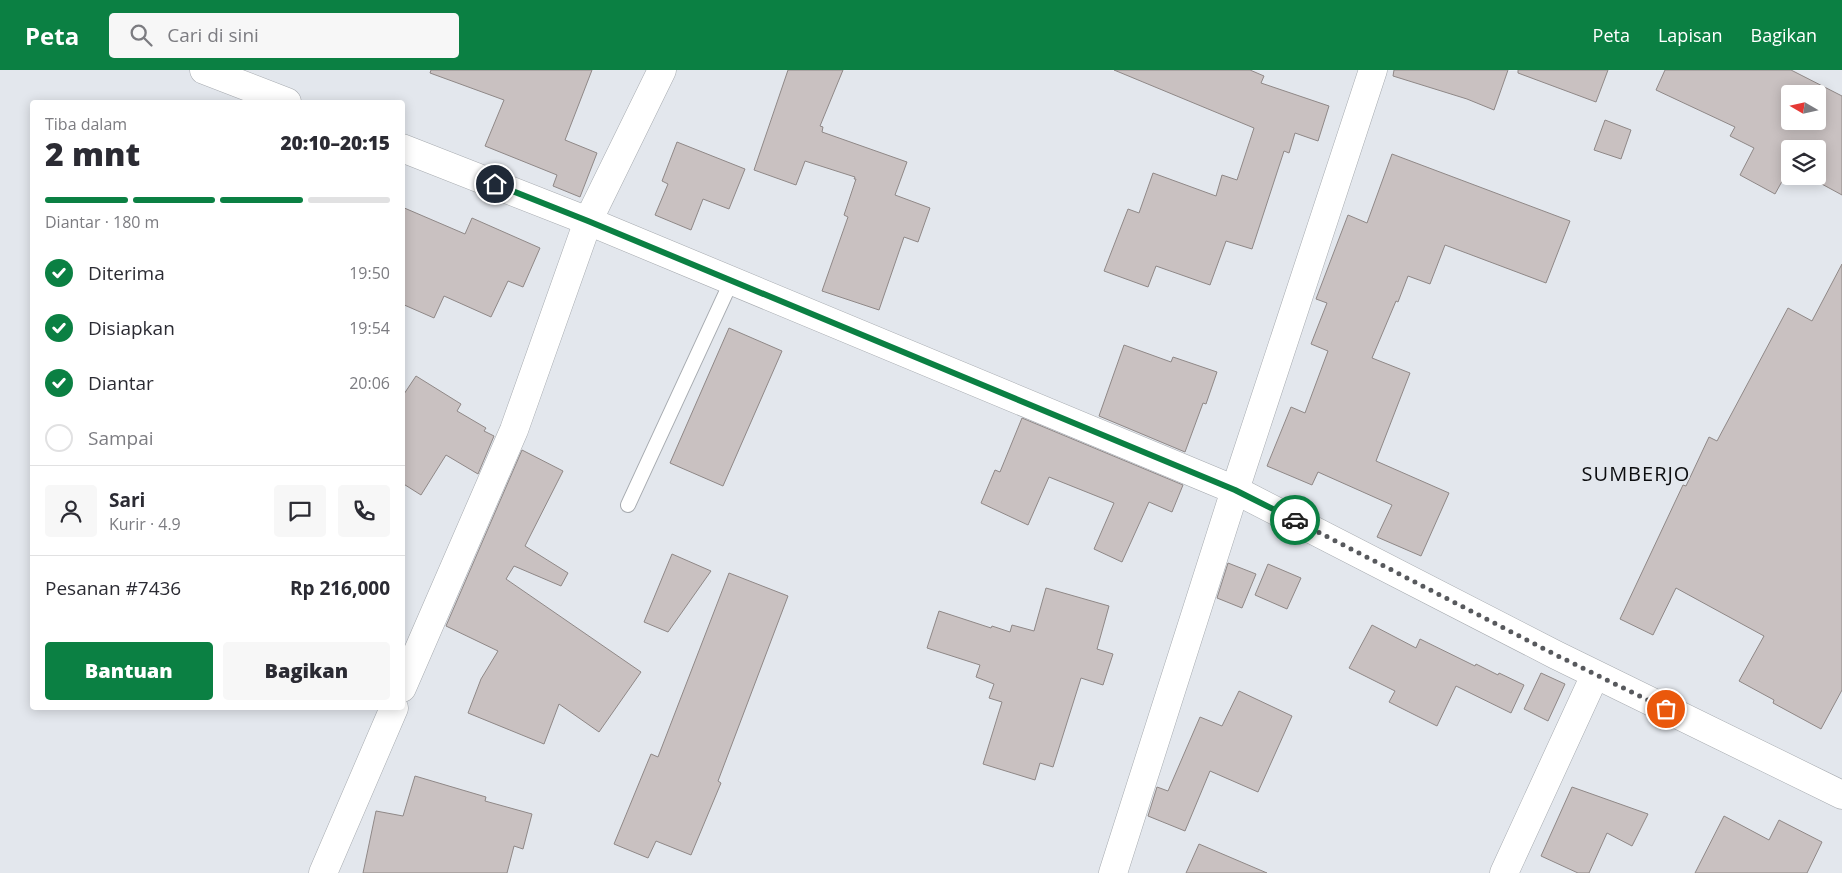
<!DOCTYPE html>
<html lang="id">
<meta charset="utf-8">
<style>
:root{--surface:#fff;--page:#f7f7f7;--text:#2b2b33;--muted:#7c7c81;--line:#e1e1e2;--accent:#0b8043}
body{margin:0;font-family:"Open Sans",sans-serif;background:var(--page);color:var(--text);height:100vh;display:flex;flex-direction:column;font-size:19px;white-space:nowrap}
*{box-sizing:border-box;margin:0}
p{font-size:16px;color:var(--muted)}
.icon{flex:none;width:28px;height:28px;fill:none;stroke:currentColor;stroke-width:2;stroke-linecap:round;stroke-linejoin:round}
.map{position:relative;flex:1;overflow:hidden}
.side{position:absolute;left:30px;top:30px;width:375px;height:610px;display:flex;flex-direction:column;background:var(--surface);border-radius:5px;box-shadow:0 2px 12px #0003}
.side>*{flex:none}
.needle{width:32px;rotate:279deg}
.fabs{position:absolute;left:1781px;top:15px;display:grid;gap:10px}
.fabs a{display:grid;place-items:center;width:45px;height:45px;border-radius:5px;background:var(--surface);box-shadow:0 2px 12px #0003;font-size:25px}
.pin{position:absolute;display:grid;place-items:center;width:42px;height:42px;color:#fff;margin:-21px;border:2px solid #fff;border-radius:50%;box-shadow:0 1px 5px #0007}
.courier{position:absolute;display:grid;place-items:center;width:50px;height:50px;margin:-25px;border:4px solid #0b8043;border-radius:50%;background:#fff;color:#222;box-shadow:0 1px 6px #0007}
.head em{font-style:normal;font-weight:800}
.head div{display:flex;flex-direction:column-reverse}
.head{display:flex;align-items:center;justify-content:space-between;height:85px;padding:0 15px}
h1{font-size:32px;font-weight:800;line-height:38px}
.bar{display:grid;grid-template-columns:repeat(4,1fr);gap:8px 5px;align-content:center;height:60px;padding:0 15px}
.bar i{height:6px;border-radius:4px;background:var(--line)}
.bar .on{background:var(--accent)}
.bar p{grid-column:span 4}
.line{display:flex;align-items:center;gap:12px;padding:0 15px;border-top:1px solid var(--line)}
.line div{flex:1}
.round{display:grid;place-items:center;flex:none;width:52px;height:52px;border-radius:5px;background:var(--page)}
ol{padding:0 15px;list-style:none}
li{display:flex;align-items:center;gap:15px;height:55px}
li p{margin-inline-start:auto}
li .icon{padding:5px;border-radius:50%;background:var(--accent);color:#fff;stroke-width:4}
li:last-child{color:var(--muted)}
li i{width:28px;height:28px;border:2px solid var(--line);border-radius:50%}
.action{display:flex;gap:10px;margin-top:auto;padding:10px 15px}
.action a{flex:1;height:58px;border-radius:5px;background:var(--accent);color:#fff;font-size:20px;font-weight:800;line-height:58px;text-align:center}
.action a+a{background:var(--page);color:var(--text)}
header{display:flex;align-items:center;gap:30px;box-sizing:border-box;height:70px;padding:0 25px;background:var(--accent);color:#fff}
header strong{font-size:24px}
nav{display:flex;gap:28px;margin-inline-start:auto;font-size:18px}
.search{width:350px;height:45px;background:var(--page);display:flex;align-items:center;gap:12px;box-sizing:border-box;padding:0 18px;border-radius:5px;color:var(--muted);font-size:19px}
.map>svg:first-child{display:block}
.building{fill:#c9c1c1;stroke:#8f8887;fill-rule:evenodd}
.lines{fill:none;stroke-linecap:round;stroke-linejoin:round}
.lane-casing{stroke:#a6aaaf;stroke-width:16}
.street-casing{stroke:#a6aaaf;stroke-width:29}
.lane{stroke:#fff;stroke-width:14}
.street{stroke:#fff;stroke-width:28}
.done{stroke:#57595d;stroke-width:5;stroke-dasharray:0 9}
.route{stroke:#0b8043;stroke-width:6}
.labels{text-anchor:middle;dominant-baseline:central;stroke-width:4;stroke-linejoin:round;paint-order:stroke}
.quarter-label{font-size:20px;letter-spacing:1px;fill:#0c0d0f;stroke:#e3e7ed}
</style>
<header>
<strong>Peta</strong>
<div class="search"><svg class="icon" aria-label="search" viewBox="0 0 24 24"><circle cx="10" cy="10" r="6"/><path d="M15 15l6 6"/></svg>Cari di sini</div>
<nav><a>Peta</a><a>Lapisan</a><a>Bagikan</a></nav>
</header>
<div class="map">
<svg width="1842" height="803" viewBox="0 0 1842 803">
<rect width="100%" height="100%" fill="#e3e7ed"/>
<!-- building -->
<g class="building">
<path d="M 431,0 L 592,0 L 565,70 L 597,83 L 580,127 L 553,116 L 557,105 L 485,76 L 504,30 L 430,3 Z"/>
<path d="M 788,0 L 843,0 L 820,56 L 823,57 L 822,62 L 907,92 L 895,125 L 930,138 L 918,172 L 904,167 L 879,240 L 822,221 L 848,147 L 844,145 L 856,109 L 854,109 L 855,107 L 805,91 L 796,115 L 754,100 Z"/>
<path d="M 1114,0 L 1250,0 L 1264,6 L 1261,13 L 1329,36 L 1318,71 L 1295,63 L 1289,83 L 1284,81 L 1252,179 L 1226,171 L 1210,215 L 1156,196 L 1148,217 L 1104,201 L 1128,139 L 1139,143 L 1153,103 L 1216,126 L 1222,105 L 1237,110 L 1254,58 Z"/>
<path d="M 1394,0 L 1508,0 L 1494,40 L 1467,29 L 1393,6 Z"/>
<path d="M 1518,0 L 1608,0 L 1596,32 L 1518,3 Z"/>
<path d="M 1665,0 L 1791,0 L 1842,26 L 1842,125 L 1807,106 L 1818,106 L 1818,79 L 1790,79 L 1790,97 L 1775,124 L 1740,105 L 1754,78 L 1730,66 L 1735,57 L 1656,20 ZM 1790,24 L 1818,24 L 1818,51 L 1790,51 Z"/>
<path d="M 1605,50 L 1631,60 L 1621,89 L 1594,80 Z"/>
<path d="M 677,72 L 745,99 L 729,139 L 703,129 L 691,160 L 655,145 L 668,114 L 662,111 Z"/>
<path d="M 1392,84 L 1570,151 L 1546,213 L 1445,175 L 1430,214 L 1408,206 L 1398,232 L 1396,231 L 1372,288 L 1410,303 L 1376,391 L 1449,423 L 1421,486 L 1377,467 L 1392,435 L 1318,402 L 1312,415 L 1267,396 L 1291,337 L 1305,343 L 1328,281 L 1311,274 L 1327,233 L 1316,229 L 1348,145 L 1367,153 Z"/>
<path d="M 402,137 L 465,164 L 472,148 L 540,178 L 523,217 L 508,211 L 491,247 L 444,226 L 434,248 L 402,234 Z"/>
<path d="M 1842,194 L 1842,620 L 1821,659 L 1773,633 L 1774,630 L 1739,611 L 1764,566 L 1676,518 L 1653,565 L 1620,549 L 1683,415 L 1686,416 L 1709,367 L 1717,371 L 1788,238 L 1812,251 Z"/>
<path d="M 729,258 L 782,281 L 723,416 L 670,393 Z"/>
<path d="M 1124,275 L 1171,292 L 1173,287 L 1217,302 L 1206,334 L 1203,333 L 1185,382 L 1099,346 Z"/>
<path d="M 416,306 L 461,334 L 457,341 L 486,358 L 484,361 L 494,366 L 478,404 L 446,385 L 421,425 L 402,413 L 402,327 Z"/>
<path d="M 1022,348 L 1183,415 L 1172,442 L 1149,432 L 1122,492 L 1094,479 L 1114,433 L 1049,407 L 1028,455 L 981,433 L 995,400 L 1000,402 Z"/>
<path d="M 522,380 L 563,401 L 525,476 L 568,503 L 561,516 L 514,496 L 506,509 L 641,602 L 599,662 L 559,634 L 544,674 L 468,643 L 481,609 L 498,581 L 446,556 Z"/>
<path d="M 672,484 L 711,501 L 668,562 L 644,552 Z"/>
<path d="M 1228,493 L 1256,504 L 1242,538 L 1217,528 Z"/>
<path d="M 1268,494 L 1301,508 L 1287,539 L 1255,525 Z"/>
<path d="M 729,503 L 788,526 L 718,711 L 721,713 L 691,785 L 656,771 L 648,788 L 614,774 L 651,684 L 658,687 Z"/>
<path d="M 1046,518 L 1109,536 L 1097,579 L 1113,584 L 1103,615 L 1081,608 L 1053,697 L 1040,693 L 1035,710 L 983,694 L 1002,632 L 989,628 L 994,614 L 976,607 L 980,595 L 927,578 L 939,541 L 991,558 L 992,556 L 1010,562 L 1012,555 L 1034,561 Z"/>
<path d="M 1372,555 L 1416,578 L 1420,569 L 1475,596 L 1476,594 L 1498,605 L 1499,603 L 1524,615 L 1511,643 L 1456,616 L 1437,656 L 1389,632 L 1395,621 L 1349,598 Z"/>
<path d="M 1541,603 L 1565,614 L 1548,651 L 1524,639 Z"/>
<path d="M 1239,621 L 1292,646 L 1258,722 L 1210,701 L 1185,761 L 1148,746 L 1157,717 L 1168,721 L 1200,647 L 1222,656 Z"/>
<path d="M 415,706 L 486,727 L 485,731 L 532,744 L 523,779 L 514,776 L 507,803 L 363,803 L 376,741 L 403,746 Z"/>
<path d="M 1572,717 L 1648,744 L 1632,776 L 1607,763 L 1589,803 L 1578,803 L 1541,786 Z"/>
<path d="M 1724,746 L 1769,770 L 1779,750 L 1822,772 L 1807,803 L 1695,803 Z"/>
<path d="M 1199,774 L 1267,803 L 1186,803 Z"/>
</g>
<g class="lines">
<!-- lane casing -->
<g class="lane-casing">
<path id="lane" d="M 628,435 L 731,212"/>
</g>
<!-- street casing -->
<g class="street-casing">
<g id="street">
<path d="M 204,0 L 287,32"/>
<path d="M 402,78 L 588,151 L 1235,420 L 1556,585 L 1842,725"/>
<path d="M 402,618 L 514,360 L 588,151 L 662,0"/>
<path d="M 323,803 L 394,638"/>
<path d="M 1113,803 L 1235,420 L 1373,0"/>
<path d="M 1504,803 L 1595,605"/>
</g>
</g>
<!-- lane -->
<use href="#lane" class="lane"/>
<!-- street -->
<use href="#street" class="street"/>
</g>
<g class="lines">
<!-- done -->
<path class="done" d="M 1295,450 L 1556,585 L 1666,639"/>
<!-- route -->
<path class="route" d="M 495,114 L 588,151 L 1235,420 L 1295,450"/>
</g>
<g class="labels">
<!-- quarter labels -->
<g class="quarter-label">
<text x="1636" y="403">SUMBERJO</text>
</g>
</g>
</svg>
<div class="fabs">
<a><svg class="needle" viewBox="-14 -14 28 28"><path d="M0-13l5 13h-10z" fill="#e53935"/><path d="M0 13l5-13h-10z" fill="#7c7c81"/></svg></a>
<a><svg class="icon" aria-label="layers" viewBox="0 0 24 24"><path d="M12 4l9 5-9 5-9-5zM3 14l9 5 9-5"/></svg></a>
</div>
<div class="pin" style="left:1666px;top:639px;background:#ea580c"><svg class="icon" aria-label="bag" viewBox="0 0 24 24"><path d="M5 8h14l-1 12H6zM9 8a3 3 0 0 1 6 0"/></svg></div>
<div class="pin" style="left:495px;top:114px;background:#1f2937"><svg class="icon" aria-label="home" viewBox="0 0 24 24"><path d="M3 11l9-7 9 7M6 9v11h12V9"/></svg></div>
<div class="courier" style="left:1295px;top:450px"><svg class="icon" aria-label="car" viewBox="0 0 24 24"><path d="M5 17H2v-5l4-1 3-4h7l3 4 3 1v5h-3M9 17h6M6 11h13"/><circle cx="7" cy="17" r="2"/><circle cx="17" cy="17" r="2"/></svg></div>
<section class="side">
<div class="head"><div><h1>2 mnt</h1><p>Tiba dalam</p></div><em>20:10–20:15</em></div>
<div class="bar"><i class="on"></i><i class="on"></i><i class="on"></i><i></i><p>Diantar · 180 m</p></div>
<ol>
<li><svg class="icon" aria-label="check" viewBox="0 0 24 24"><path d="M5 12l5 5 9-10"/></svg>Diterima<p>19:50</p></li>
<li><svg class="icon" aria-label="check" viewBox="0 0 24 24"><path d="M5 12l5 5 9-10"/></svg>Disiapkan<p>19:54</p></li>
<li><svg class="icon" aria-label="check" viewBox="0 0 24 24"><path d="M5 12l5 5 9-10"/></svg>Diantar<p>20:06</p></li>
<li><i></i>Sampai</li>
</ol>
<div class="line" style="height:90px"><a class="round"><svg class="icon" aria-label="person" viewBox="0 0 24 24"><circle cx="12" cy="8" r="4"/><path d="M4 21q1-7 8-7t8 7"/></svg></a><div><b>Sari</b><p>Kurir · 4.9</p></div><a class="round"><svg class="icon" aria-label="chat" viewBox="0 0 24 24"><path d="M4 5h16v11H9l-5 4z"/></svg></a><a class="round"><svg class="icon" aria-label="phone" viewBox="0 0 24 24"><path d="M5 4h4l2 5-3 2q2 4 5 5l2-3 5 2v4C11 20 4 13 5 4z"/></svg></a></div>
<div class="line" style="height:65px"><div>Pesanan #7436</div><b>Rp 216,000</b></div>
<div class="action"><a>Bantuan</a><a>Bagikan</a></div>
</section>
</div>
